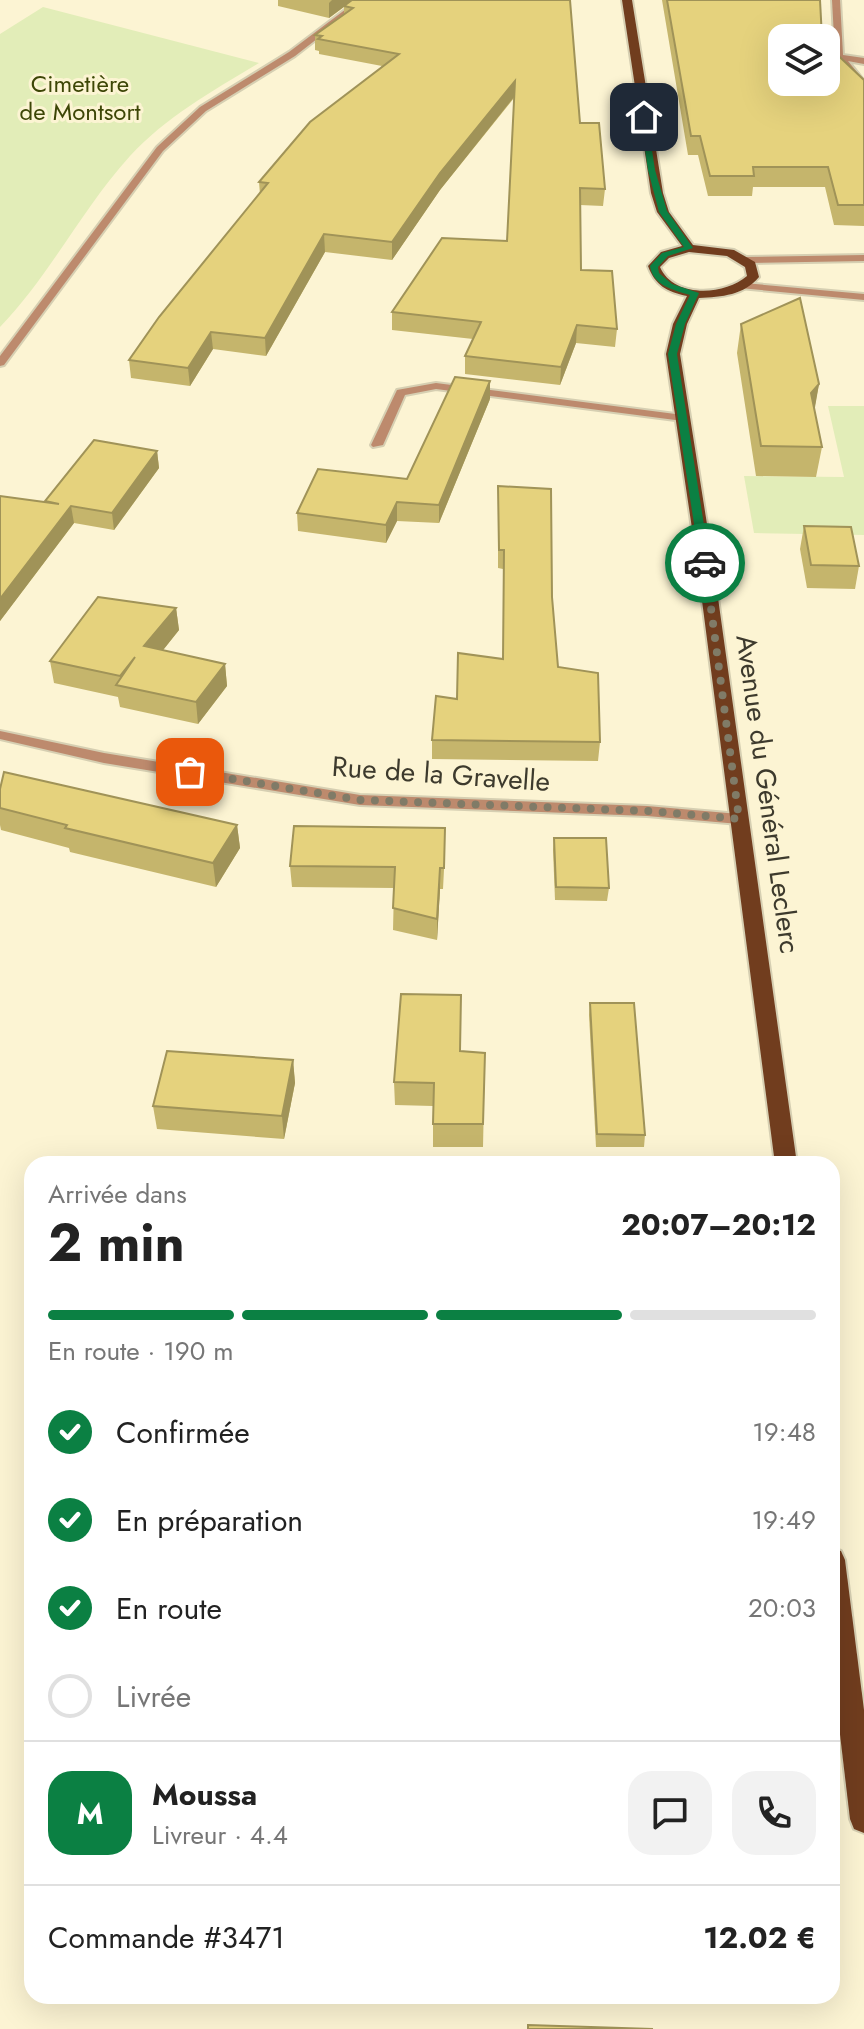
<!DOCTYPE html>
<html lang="fr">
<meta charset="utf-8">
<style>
:root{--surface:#fff;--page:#f2f2f2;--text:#222;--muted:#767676;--line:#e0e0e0;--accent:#0b8043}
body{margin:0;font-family:Jost,sans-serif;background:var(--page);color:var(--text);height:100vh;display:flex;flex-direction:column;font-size:30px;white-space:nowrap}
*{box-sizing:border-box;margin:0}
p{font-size:26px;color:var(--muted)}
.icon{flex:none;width:44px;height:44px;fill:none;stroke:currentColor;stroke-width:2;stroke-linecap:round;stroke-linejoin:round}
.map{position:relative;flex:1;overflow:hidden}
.side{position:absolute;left:24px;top:1156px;width:816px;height:848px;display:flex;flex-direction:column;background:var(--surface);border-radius:24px;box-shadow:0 8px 32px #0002}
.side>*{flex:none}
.fabs{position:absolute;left:768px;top:24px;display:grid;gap:16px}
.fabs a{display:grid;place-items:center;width:72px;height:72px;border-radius:16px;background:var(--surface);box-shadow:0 8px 32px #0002;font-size:40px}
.pin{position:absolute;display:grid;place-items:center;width:68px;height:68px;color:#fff;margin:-34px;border-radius:16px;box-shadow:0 4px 12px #0006}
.courier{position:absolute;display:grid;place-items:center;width:80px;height:80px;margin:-40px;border:6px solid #0b8043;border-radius:50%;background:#fff;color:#222;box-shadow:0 2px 10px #0007}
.summary em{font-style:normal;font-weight:700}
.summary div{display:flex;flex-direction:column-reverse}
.summary{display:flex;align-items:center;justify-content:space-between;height:136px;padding:0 24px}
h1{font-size:52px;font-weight:700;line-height:60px}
.bar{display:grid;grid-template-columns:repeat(4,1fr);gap:12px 8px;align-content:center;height:96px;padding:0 24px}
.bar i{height:10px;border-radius:6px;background:var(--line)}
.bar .on{background:var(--accent)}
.bar p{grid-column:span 4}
.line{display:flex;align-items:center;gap:20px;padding:0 24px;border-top:2px solid var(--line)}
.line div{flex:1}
.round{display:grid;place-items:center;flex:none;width:84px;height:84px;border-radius:24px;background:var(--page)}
ol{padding:0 24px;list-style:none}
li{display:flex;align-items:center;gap:24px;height:88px}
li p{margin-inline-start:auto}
li .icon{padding:8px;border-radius:50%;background:var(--accent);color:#fff;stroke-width:4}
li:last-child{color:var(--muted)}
li i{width:44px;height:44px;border:4px solid var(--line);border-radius:50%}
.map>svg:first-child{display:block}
.green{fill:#e2edb8}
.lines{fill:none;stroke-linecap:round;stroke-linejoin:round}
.street-casing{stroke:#d6cfb2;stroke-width:4}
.primary-casing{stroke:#d6cfb2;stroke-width:4}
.street{fill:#bd8a6d;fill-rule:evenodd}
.primary{fill:#713d1e;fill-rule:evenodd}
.wall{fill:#c5b56c}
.shaded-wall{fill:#a09358}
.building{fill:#e5d27d;stroke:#a09358;stroke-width:2}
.route{fill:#0b8043}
.done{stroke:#807b67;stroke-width:8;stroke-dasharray:0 14.4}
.labels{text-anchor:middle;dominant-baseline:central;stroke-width:6;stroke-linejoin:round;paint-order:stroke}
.far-park-label{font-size:24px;fill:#3d4606;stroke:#fcf4d3}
.street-label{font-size:28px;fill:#3d3a2d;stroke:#fcf4d3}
</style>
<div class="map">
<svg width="864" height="2029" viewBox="0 0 864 2029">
<rect width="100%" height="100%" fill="#fcf4d3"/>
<!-- green -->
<g class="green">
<path d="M 43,7 L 259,63 C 214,90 166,117 130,156 C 82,209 50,275 0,327 L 0,34 Z"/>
<path d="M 828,406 L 864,406 L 864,535 L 754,533 L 744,476 L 844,477 Z"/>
</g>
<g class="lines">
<!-- street casing -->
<g class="street-casing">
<g id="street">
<path d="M 358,0 L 367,0 L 295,56 L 206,111 L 163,151 L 4,365 L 0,366 L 0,356 L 157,147 L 200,107 L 289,52 Z"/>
<path d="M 832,0 L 840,0 L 843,55 L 864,58 L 864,64 L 848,61 L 864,81 L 864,90 L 835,55 Z"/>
<path d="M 864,255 L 864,261 L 745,263 L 740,260 L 745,257 Z"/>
<path d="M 744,283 L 864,294 L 864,300 L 740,288 L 740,284 Z"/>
<path d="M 436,383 L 683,415 L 689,418 L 683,421 L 436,389 L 405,395 L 383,445 L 373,447 L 371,445 L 397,390 Z"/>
<path d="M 0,731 L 104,753 L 360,795 L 647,806 L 739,814 L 746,819 L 739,824 L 647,816 L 360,805 L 104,763 L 0,739 Z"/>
</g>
</g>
<!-- primary casing -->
<g class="primary-casing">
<g id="primary">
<path d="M 622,0 L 632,0 L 663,193 L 669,212 L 693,245 L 734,250 L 755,262 L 759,277 C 744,295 722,297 699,298 L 687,324 L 680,354 L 713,562 L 797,1164 L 775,1164 L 697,562 L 666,354 L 673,324 L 687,296 C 667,292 655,285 648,266 L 661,252 L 682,246 L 657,212 L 651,193 ZM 689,252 L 727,256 L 745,267 L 747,276 C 724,296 673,298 660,267 L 669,258 Z"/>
<path d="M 832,1548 L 841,1551 L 845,1560 L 864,1710 L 864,1833 L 854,1829 L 850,1819 L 832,1667 Z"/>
</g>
</g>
<!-- street -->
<use href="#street" class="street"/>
<!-- primary -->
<use href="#primary" class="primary"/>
</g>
<!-- wall -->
<g class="wall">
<path d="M 278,0 L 570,0 L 580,123 L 605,189 L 603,206 L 580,205 L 581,270 L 617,329 L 615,347 L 576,343 L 560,385 L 465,374 L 465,356 L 473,339 L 392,330 L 392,312 L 507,241 L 514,98 L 440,190 L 392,260 L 325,252 L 266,356 L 213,349 L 190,386 L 131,378 L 129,360 L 260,194 L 259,182 L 382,66 L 319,54 L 319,51 L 315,50 L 315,35 L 344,14 L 344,7 L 329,18 L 278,6 Z"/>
<path d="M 662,0 L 820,0 L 782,38 L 864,80 L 864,226 L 834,225 L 825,187 L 753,187 L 752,196 L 708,196 L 698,155 L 688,155 Z"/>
<path d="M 741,324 L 819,384 L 814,410 L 822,447 L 816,477 L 756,476 L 737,353 Z"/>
<path d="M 490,399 L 439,523 L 397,521 L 386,543 L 298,531 L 297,513 L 407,479 Z"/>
<path d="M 157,451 L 159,468 L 114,530 L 74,523 L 0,621 L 0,496 L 45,502 Z"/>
<path d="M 498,486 L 552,597 L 558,667 L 600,742 L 598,761 L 432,759 L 432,740 L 503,659 L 503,569 L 498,568 Z"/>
<path d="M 804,526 L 859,566 L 855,589 L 807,588 L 800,549 Z"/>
<path d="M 176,608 L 179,630 L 163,650 L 225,664 L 227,686 L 198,724 L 120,707 L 118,697 L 54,683 L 50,661 Z"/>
<path d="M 0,789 L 237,825 L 240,848 L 216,887 L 70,852 L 69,848 L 1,830 L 0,825 Z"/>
<path d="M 554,838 L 609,888 L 607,901 L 555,900 L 553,850 Z"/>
<path d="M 445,850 L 443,889 L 440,889 L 437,940 L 393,930 L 394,888 L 292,887 L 290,866 Z"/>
<path d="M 590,1003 L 645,1135 L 644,1147 L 596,1147 L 589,1015 Z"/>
<path d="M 485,1053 L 483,1147 L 433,1147 L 433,1106 L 395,1105 L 394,1082 Z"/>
<path d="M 293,1060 L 295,1083 L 284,1139 L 157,1129 L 153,1106 Z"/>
</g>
<!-- shaded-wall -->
<g class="shaded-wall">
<path d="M 332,0 L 353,0 L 329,18 L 329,3 Z"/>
<path d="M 515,81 L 514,97 L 440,190 L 392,260 L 392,242 L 440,173 Z"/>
<path d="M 324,234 L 325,252 L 266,356 L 265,338 Z"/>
<path d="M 577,325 L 576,343 L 560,385 L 561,367 Z"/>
<path d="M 211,332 L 213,349 L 190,386 L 188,368 Z"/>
<path d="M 490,381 L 490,399 L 439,523 L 439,505 Z"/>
<path d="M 819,384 L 814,413 L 811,393 Z"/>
<path d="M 157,451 L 159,468 L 114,530 L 112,513 Z"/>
<path d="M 397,502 L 397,521 L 386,543 L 386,525 Z"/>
<path d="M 71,506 L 74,523 L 0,621 L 0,599 Z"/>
<path d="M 176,608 L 179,630 L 148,669 L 144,646 Z"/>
<path d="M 225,664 L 227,686 L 198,724 L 196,702 Z"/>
<path d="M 237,825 L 240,848 L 216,887 L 213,863 Z"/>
<path d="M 440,868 L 440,889 L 437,940 L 437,919 Z"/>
<path d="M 293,1060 L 295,1083 L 284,1139 L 282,1116 Z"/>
</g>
<!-- building -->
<g class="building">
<path d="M 352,0 L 570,0 L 580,123 L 599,123 L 605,189 L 580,188 L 581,270 L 612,271 L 617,329 L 577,325 L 561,367 L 465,356 L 481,322 L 392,312 L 442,238 L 507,241 L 515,81 L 440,173 L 392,242 L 324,234 L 265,338 L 211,332 L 188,368 L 129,360 L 159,317 L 268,183 L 259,182 L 310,122 L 399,54 L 318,39 L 322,36 L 315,35 L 353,8 L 344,6 Z"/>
<path d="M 667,0 L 820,0 L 822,38 L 782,38 L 782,82 L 826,82 L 826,44 L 864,80 L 864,205 L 838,205 L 828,167 L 753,167 L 754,176 L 710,176 L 700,136 L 691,136 Z"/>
<path d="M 800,298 L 819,384 L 811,393 L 822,447 L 761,446 L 741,324 Z"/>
<path d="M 455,377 L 490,381 L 439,505 L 397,502 L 386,525 L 297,513 L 318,469 L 407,479 Z"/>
<path d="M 94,440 L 157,451 L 112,513 L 71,506 L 0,599 L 0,496 L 59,504 L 45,501 Z"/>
<path d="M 498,486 L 551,489 L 552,597 L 558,667 L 598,673 L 600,742 L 432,740 L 436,696 L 457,699 L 458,653 L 503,659 L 504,550 L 499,550 Z"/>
<path d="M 804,526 L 851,527 L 859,566 L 811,565 Z"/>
<path d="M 98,597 L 176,608 L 144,646 L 225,664 L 196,702 L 116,685 L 135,657 L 120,676 L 50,661 Z"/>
<path d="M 4,772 L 237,825 L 213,863 L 65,828 L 67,825 L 0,808 L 0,789 Z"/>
<path d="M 294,826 L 445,828 L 444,868 L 440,868 L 437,919 L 393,908 L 395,867 L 290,866 Z"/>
<path d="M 554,838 L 606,838 L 609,888 L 556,887 Z"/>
<path d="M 401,994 L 461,995 L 460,1051 L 485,1053 L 483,1124 L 433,1124 L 434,1083 L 394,1082 Z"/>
<path d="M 590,1003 L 634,1003 L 645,1135 L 597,1134 Z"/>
<path d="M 167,1051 L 293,1060 L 282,1116 L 153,1106 Z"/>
<path d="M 453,1161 L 483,1164 L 453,1164 Z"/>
<path d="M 32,1635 L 32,1648 L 28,1647 Z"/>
<path d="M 528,2025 L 653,2029 L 528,2029 Z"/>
</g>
<!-- route -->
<path class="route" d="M 644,115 L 647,117 L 655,170 L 667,211 L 693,248 L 668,256 L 658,267 L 659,273 L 672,284 L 699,293 L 685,324 L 677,354 L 710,563 L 705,566 L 700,563 L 668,354 L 676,324 L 690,295 C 674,290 653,286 650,266 L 662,253 L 684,247 L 659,212 L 648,170 L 640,117 Z"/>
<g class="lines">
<!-- done -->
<path class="done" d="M 190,772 L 360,800 L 647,811 L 739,819 L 705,563"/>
</g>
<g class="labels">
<!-- far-park labels -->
<g class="far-park-label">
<text x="80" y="83">Cimetière<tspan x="80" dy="28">de Montsort</tspan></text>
</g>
<!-- street labels -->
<g class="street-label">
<text transform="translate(441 774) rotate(4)">Rue de la Gravelle</text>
<text transform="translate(768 794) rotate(82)">Avenue du Général Leclerc</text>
</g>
</g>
</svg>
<div class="fabs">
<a><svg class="icon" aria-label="layers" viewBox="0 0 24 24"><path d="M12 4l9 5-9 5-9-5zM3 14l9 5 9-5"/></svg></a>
</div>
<div class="pin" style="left:190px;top:772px;background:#ea580c"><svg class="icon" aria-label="bag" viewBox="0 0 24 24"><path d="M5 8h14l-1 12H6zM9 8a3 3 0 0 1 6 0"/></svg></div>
<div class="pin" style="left:644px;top:117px;background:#1f2937"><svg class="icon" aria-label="home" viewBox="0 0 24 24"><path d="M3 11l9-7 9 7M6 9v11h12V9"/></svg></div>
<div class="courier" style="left:705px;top:563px"><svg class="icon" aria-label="car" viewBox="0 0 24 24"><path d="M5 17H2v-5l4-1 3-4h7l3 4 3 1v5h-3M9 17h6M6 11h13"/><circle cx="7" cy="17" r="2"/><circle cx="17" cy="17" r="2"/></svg></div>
<section class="side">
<div class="summary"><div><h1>2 min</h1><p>Arrivée dans</p></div><em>20:07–20:12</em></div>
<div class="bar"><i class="on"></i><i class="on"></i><i class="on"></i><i></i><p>En route · 190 m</p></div>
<ol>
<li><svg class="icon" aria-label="check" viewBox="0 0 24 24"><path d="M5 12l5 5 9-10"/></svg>Confirmée<p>19:48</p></li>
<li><svg class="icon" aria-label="check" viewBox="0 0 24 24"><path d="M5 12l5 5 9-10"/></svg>En préparation<p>19:49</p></li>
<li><svg class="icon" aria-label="check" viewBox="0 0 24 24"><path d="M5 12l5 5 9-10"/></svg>En route<p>20:03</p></li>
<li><i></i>Livrée</li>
</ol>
<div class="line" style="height:144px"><b class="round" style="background:var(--accent);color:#fff">M</b><div><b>Moussa</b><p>Livreur · 4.4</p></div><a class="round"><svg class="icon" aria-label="chat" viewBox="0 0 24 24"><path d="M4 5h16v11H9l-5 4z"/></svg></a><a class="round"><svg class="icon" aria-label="phone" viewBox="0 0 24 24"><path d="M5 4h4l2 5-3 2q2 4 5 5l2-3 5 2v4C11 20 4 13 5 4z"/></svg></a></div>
<div class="line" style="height:104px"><div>Commande #3471</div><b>12.02 €</b></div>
</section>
</div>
